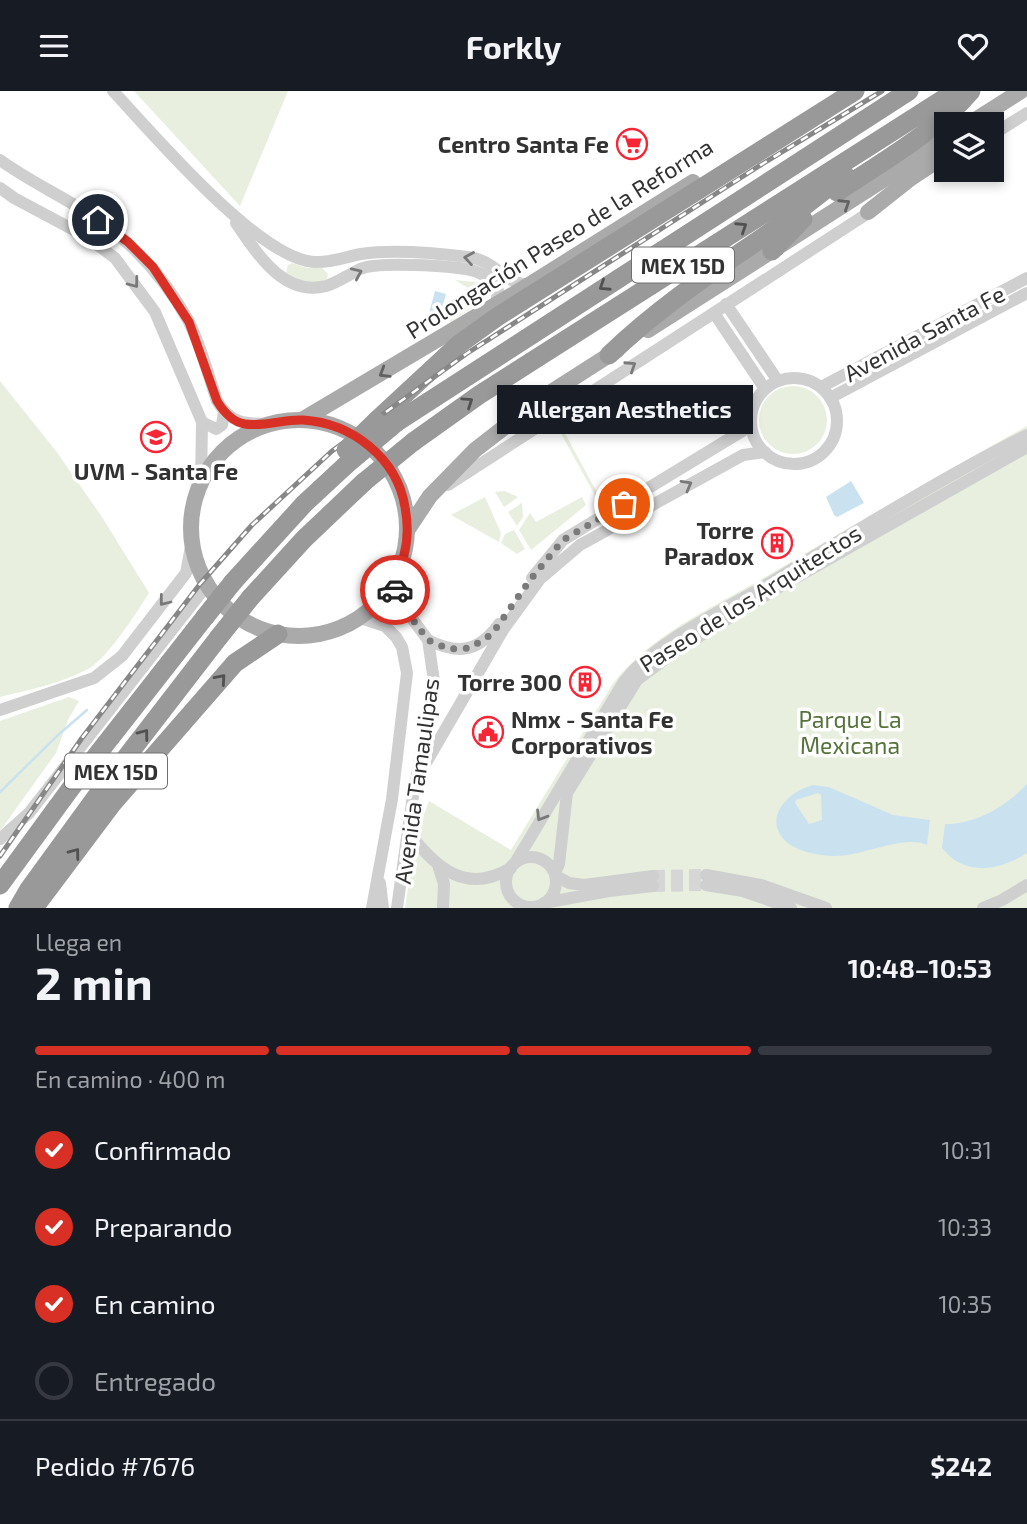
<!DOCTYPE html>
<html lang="es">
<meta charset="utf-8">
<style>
:root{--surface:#171b24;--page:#242831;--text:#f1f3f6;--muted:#9ea1a6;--line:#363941;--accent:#d93025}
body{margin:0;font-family:"Exo 2",sans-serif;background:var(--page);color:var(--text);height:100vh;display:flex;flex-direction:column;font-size:26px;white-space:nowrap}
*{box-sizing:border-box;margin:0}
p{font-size:23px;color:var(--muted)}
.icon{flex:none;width:38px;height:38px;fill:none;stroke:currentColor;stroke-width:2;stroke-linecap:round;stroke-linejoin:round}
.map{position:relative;height:817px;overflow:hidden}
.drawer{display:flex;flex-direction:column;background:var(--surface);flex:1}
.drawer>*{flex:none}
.fabs{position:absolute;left:934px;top:21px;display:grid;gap:14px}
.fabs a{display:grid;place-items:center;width:70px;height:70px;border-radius:0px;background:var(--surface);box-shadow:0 4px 10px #0003;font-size:35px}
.pin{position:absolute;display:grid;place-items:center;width:60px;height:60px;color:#fff;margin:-30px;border:4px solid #fff;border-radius:50%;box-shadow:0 2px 7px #0007}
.courier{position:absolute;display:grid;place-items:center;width:70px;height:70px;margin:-35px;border:5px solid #d93025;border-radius:50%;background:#fff;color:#222;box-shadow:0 2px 9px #0007}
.bubble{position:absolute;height:49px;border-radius:0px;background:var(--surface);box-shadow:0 4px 10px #0003;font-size:23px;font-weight:700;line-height:49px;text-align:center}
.head em{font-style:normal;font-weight:700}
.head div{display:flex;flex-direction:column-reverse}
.head{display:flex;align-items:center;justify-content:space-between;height:119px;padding:0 35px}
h1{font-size:46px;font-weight:700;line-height:52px}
.bar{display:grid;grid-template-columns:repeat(4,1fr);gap:10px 7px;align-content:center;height:84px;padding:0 35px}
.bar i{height:9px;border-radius:5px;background:var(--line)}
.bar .selected{background:var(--accent)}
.bar p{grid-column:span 4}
.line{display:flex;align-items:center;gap:18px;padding:0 35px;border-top:2px solid var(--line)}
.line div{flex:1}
ol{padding:0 35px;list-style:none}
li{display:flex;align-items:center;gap:21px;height:77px}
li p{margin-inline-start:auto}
li .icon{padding:7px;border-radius:50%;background:var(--accent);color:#fff;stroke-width:4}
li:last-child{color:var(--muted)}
li i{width:38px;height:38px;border:4px solid var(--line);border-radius:50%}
header{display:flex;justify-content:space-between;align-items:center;height:91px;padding:0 35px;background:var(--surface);font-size:32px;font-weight:700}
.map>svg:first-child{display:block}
.green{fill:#e8efdf}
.water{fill:#cae2f0;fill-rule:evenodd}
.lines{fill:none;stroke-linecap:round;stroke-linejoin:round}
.stream{stroke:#cae2f0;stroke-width:2.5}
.minor-tunnel{stroke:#d6d6d6;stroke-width:12;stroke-dasharray:12 6;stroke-linecap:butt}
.minor{stroke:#cfcfcf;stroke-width:12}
.major{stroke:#aaa;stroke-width:16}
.highway{stroke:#999;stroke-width:19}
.rail-casing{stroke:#878787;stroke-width:5}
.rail{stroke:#fff;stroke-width:2.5;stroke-dasharray:8;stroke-linecap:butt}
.highway-bridge{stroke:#999;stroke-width:19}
.oneway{stroke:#626262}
.oneway2{stroke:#515151}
.oneway3{stroke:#797979}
.done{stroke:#7a7a7a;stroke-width:7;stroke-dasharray:0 12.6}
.route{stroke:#d93025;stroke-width:9}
.labels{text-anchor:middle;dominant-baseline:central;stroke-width:7;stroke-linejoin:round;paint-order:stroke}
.shield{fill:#fff;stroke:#707070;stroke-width:2}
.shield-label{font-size:21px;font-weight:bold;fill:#323232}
.poi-label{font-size:23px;font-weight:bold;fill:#323232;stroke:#fff;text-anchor:end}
.street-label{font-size:23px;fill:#323232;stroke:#fff}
.park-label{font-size:23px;fill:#55733a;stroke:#fff}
</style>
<header><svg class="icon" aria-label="menu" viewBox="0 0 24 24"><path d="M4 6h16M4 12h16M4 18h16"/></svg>Forkly<svg class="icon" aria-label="heart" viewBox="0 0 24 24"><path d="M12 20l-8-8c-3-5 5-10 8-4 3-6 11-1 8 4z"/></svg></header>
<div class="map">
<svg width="1027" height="817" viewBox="0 0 1027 817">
<rect width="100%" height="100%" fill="#fff"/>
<!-- green -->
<g class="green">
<path d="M 134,0 L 288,0 L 240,115 Z"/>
<path d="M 292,172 L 307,177 L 322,177 L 328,183 L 327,188 C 314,195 298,189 286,182 L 288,174 Z"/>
<path d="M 455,189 L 484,192 L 488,197 L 489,206 L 450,231 L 447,227 L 452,218 L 464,218 L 471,208 L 468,197 Z"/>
<path d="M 0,290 L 56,360 L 102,426 L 149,502 C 136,522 109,566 88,578 C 62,592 29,599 0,606 Z"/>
<circle cx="793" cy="329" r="34"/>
<path d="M 561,335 L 600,407 L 597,408 L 558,337 Z"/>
<path d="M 1027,335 L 1027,817 L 405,817 L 412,770 L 415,769 L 421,731 L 429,710 L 511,759 L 612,594 C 650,543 718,514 772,482 C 857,432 941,383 1027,335 Z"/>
<path d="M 505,400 L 518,406 L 504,416 L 495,401 Z"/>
<path d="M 485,406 L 501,442 L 499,451 L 451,424 Z"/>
<path d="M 582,406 L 586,414 L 531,459 L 519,439 L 530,422 L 536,431 Z"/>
<path d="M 522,412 L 523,426 L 517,435 L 508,421 Z"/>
<path d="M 514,439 L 525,458 L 517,463 L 501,452 L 505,443 Z"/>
<path d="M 69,606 L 79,610 L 68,629 L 56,662 L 0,740 L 0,630 Z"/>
</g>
<!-- water -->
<g class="water">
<path d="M 435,200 L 446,203 L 438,233 L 427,230 Z"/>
<path d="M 851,390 L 864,412 L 837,426 L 834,424 L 826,406 Z"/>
<path d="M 1027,693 L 1027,762 C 999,780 965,786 942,757 L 945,733 C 976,733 1005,716 1027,693 Z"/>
<path d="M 813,694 L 829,696 L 893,724 L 930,729 L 927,754 C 902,743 861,767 831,765 C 818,764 800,761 789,753 C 760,730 786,701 813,694 ZM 818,702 L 821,704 L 822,729 L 809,733 L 795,712 L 796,709 Z"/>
</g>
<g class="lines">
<!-- stream -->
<path class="stream" d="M 0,701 L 58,644 L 87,619"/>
<!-- minor-tunnel -->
<g class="minor-tunnel">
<path d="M 653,785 L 706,784"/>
<path d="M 653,795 L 706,794"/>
</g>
<!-- minor -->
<g class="minor">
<path d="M 113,0 C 152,42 259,168 314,171 C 331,172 345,166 361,163 C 393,158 436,162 468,166 C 496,169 502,192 529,194"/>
<path d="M 992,44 L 1027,22"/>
<path d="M 0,69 C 32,92 68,108 100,130 C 137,156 166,190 188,229 C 201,254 208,284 217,310 C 231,333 245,333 270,333"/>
<path d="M 0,97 L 14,107 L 87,146 L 115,167 L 155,221 L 202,331 L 201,392"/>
<path d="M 236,132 C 257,162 283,206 326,195 C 339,191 348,184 360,178 C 378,170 451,175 471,179 C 480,181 488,186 496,191 L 498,200 L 496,214"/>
<path d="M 726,213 L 778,290"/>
<path d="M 714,222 L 765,298"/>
<circle cx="794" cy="330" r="43"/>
<path d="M 821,296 L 1027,187"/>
<path d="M 830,307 L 1027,202"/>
<path d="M 202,331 L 216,338 L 222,334 L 224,321"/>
<path d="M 448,394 L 876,117"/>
<path d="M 532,487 L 563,449 L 734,345 L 744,339 L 751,329"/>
<path d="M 394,490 L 396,506 L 428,549 L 434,590 L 412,711 L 397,817"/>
<path d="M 360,527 L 385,535 L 396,546 L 402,556 L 407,582 L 392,708 L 372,817"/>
<path d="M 428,549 C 458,564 479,561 499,533"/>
<path d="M 0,619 L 94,587 L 122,565 L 186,482 L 192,450"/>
<path d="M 416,689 L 503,539 L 540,488 L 580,454 L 743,364 L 765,361"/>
<path d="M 409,742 C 436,777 466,804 511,777"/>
<path d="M 0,748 L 29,722 L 207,494"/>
<circle cx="531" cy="791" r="25"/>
<path d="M 515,772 L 623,592 C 652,552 724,519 768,493 C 853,442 938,389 1027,344"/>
<path d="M 438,774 L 444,793 L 443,817"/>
<path d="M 555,782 L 559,773 L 567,702 L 637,589 L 676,560 L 774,499 L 1027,356"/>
<path d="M 706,784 L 761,794 L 826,817"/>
<path d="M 556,785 L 569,792 L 584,794 L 653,785"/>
<path d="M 380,792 L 383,817"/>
<path d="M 706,794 L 743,800 L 791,817"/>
<path d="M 544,812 L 609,800 L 653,795"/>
<path d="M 983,817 L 1002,809 L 1027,794"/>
</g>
<!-- major -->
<g class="major">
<path d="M 969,33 L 1021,0"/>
<path d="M 868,121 L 911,87 L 947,63"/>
<path d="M 648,239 L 947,48"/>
<path d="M 302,329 L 529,194 L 693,91"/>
<circle cx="299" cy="437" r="108"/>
<path d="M 408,438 L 430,405 L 475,359 L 542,307 L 617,259"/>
</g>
<!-- highway -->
<g class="highway">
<path d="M 837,101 C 880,72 938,39 971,0"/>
<path d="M 772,160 L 803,128"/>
<path d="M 609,264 C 655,220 707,184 759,149 C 788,129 816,105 845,84"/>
<path d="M 376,330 L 458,254 L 497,226 L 855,0"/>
<path d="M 397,331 L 909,0"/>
<path d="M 413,351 L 479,304 L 956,0"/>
<path d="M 233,491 L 304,413 L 346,374"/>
<path d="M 251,506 L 304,448 L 364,391"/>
<path d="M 0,794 L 71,697 L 205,526"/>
<path d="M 18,817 L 29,798 L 104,695 L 219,546"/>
<path d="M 34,817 L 112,713 L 235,572 L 278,543"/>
</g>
<!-- rail casing -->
<g class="rail-casing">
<path id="rail" d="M 0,765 L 82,647 L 200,493 L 252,434 L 332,360 L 466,263 L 759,75 L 882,0"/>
</g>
<!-- rail -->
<use href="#rail" class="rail"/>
<!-- highway-bridge -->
<g class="highway-bridge">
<path d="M 346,359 L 376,330"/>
<path d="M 346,374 L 397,331"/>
<path d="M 364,391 L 413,351"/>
<path d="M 205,526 L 233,491"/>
<path d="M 219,546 L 251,506"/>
</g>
</g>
<!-- one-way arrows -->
<defs><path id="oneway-chevron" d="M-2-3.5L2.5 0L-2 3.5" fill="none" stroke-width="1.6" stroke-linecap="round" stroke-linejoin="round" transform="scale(1.75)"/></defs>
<g class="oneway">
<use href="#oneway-chevron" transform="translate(845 113) rotate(-33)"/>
<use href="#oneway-chevron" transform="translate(384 282) rotate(149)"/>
</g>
<g class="oneway2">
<use href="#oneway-chevron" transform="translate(742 136) rotate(-33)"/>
<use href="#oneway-chevron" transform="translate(604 195) rotate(147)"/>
<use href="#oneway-chevron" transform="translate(468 311) rotate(-34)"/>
<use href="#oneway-chevron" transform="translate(221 588) rotate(-49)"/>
<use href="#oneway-chevron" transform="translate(144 643) rotate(-53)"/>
<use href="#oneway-chevron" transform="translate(75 762) rotate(-53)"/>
</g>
<g class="oneway3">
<use href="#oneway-chevron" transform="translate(469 167) rotate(-170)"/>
<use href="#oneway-chevron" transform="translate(357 182) rotate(-24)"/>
<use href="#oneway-chevron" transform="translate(134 192) rotate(53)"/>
<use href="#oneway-chevron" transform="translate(631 275) rotate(-33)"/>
<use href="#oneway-chevron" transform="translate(687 394) rotate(-29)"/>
<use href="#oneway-chevron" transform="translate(164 510) rotate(128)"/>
<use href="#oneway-chevron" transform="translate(541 725) rotate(121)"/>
</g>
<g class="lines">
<!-- done -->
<path class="done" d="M 395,499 L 396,506 L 428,549 L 449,558 L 470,557 L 492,543 L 530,489 L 563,449 L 624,413"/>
<!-- route -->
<path class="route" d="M 98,129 L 128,151 L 153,176 L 189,231 L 217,310 C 223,320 233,331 245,333 C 265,336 284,328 303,329 C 352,332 397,367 405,416 C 408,432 408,449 404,464 C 401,477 393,485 395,499"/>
</g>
<!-- icons -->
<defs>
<g id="supermarket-ring" transform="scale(1.575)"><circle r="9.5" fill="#fff" stroke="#f62637" stroke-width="1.5"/><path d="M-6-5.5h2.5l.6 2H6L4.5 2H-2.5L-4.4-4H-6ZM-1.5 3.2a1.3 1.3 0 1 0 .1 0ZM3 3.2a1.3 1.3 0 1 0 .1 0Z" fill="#f62637"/></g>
<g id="university-ring" transform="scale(1.575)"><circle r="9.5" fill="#fff" stroke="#f62637" stroke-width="1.5"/><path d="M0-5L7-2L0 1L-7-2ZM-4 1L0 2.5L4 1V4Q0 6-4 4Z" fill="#f62637"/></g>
<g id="building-ring" transform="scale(1.575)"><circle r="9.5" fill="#fff" stroke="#f62637" stroke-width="1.5"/><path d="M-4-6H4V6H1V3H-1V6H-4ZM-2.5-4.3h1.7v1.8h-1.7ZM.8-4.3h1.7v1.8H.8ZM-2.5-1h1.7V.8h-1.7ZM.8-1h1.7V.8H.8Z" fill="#f62637"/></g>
<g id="civic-ring" transform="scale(1.575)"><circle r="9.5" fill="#fff" stroke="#f62637" stroke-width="1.5"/><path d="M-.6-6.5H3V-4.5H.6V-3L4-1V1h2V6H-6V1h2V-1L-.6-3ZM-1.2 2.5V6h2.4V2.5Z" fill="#f62637"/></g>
</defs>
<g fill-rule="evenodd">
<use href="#supermarket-ring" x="632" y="53"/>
<use href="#university-ring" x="156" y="346"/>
<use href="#building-ring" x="777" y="452"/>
<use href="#building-ring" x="585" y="591"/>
<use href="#civic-ring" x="488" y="641"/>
</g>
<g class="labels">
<!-- shield labels -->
<g class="shield">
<rect x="632" y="156.5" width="102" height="35" rx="5"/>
<rect x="65" y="662.5" width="102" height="35" rx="5"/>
</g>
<g class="shield-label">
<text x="683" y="174">MEX 15D</text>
<text x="116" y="680">MEX 15D</text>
</g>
<!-- poi labels -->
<g class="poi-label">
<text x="609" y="53">Centro Santa Fe</text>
<text x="156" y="380" text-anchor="middle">UVM - Santa Fe</text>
<text x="754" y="439">Torre<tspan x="754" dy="26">Paradox</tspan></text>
<text x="562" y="591">Torre 300</text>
<text x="511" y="628" text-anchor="start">Nmx - Santa Fe<tspan x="511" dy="26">Corporativos</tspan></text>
</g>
<!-- street labels -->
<g class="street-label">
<text transform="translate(559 147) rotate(-32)">Prolongación Paseo de la Reforma</text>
<text transform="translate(924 242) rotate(-28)">Avenida Santa Fe</text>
<text transform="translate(750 507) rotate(-32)">Paseo de los Arquitectos</text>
<text transform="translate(416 690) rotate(-82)">Avenida Tamaulipas</text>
</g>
<!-- park labels -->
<g class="park-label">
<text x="850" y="628">Parque La<tspan x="850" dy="26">Mexicana</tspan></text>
</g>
</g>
</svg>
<div class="fabs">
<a><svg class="icon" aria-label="layers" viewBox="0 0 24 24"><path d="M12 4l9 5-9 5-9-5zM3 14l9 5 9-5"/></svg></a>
</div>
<div class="pin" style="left:624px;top:413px;background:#ea580c"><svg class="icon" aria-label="bag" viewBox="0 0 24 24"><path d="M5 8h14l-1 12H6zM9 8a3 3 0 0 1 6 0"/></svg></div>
<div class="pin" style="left:98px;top:129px;background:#1f2937"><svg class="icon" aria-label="home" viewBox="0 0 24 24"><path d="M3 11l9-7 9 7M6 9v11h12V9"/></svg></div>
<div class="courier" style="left:395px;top:499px"><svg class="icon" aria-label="car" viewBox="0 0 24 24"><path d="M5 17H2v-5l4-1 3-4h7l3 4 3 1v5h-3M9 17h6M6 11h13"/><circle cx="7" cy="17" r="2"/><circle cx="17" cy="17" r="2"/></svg></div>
<div class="bubble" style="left:497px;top:294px;width:256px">Allergan Aesthetics</div>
</div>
<section class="drawer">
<div class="head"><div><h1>2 min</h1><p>Llega en</p></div><em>10:48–10:53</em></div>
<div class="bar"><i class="selected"></i><i class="selected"></i><i class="selected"></i><i></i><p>En camino · 400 m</p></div>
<ol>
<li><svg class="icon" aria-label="check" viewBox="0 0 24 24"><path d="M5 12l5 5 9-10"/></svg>Confirmado<p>10:31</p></li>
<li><svg class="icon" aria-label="check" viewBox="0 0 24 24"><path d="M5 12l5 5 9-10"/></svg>Preparando<p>10:33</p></li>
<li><svg class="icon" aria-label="check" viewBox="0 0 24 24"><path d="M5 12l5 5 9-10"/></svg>En camino<p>10:35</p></li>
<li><i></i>Entregado</li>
</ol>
<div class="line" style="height:91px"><div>Pedido #7676</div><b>$242</b></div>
</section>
